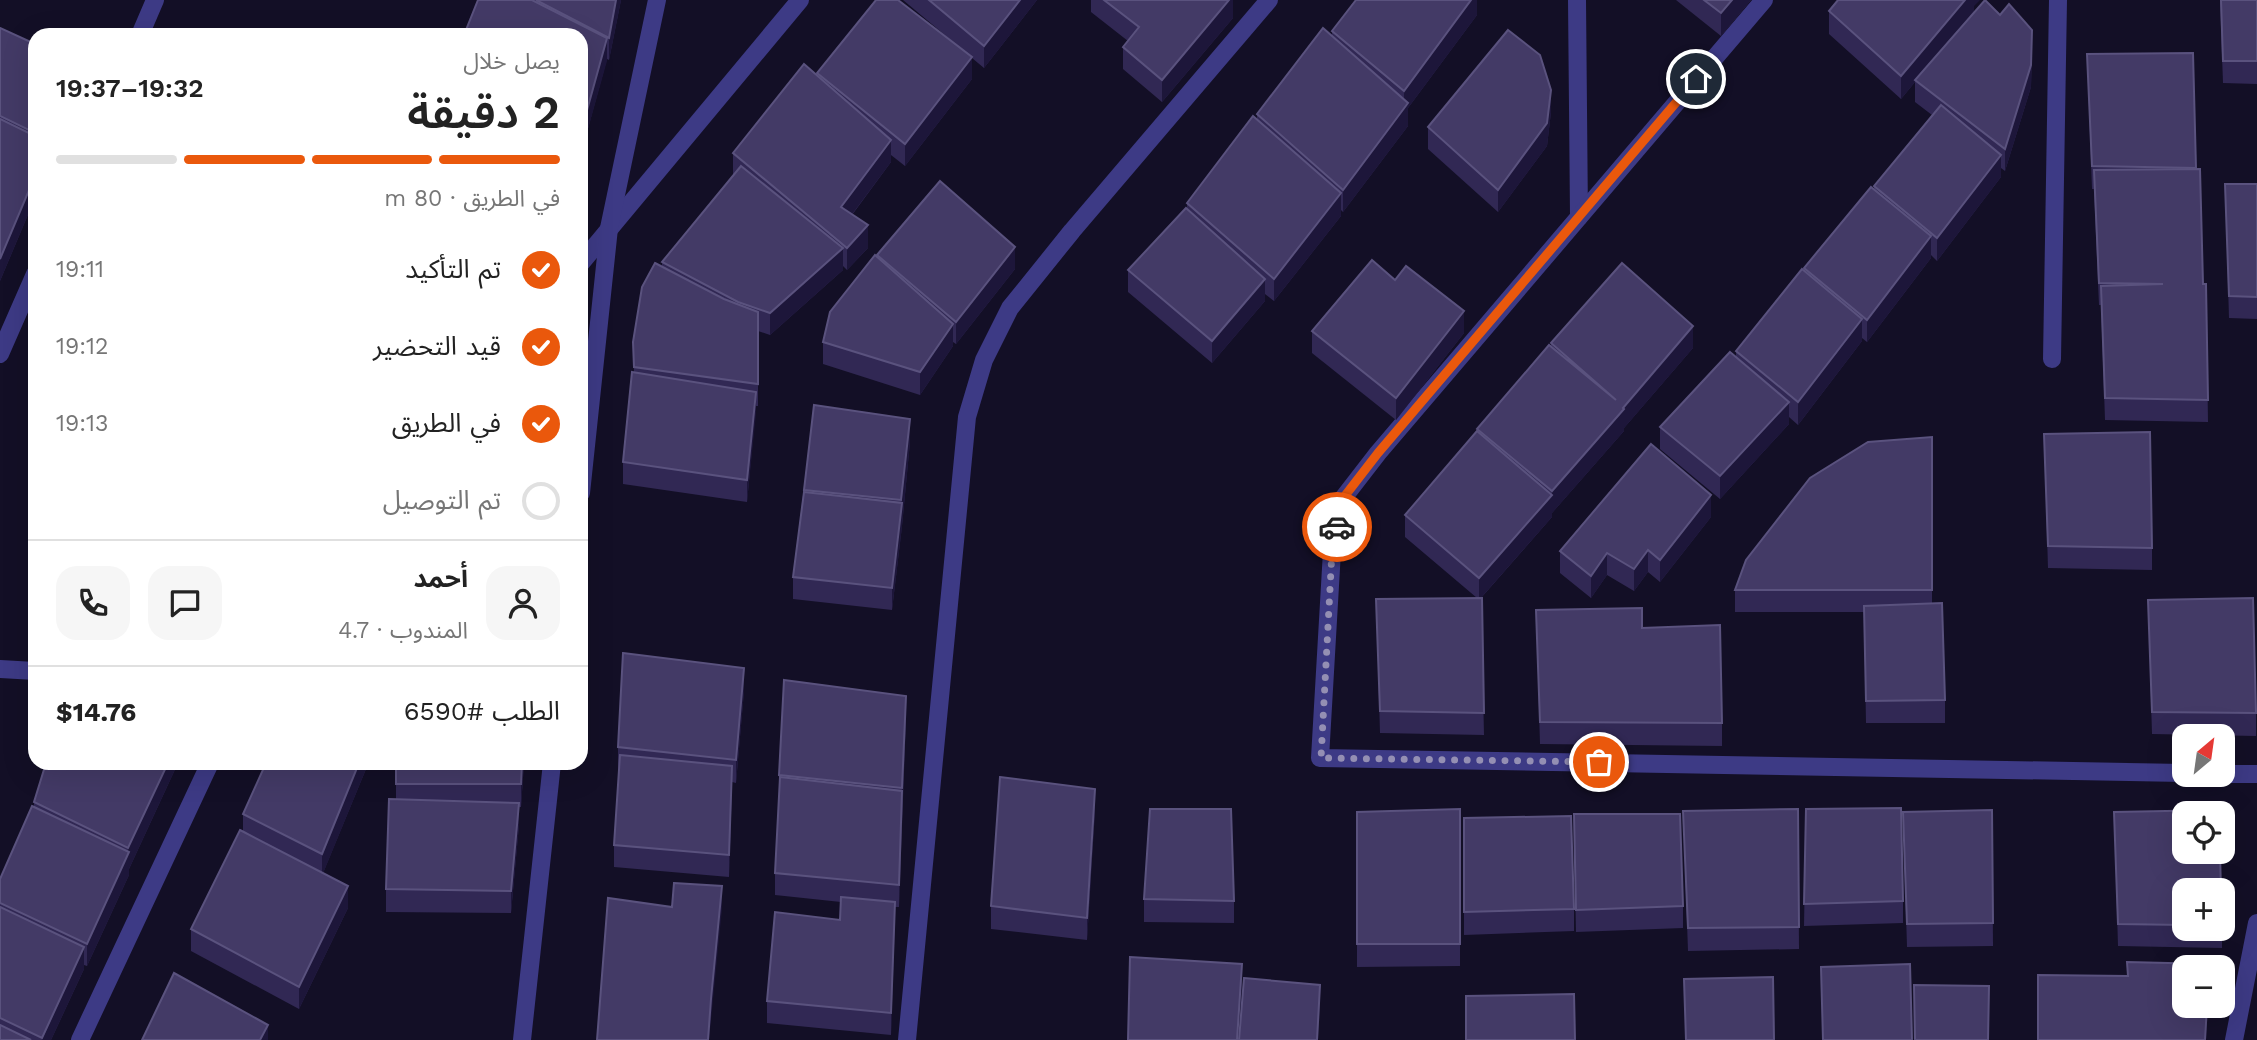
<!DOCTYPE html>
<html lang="ar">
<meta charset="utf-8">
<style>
:root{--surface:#fff;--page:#f6f6f6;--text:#222;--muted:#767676;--line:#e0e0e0;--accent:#ea580c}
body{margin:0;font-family:"Work Sans","Noto Sans Arabic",sans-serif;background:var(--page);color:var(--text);direction:rtl;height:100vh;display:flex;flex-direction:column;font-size:26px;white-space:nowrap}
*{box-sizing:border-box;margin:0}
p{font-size:23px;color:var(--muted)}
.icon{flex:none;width:38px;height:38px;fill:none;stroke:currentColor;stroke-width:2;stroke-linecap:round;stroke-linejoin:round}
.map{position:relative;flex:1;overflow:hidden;direction:ltr}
.details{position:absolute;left:28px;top:28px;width:560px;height:742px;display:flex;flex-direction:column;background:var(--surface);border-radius:21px;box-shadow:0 7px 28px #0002;direction:rtl}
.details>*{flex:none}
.needle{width:46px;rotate:29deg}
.controls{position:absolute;left:2172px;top:724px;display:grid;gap:14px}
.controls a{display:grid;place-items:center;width:63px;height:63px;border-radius:14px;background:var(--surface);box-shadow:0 7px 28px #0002;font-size:35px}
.pin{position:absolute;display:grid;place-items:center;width:60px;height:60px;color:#fff;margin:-30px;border:4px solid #fff;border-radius:50%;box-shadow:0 2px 7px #0007}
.courier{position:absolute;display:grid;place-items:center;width:70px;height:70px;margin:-35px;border:5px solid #ea580c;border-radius:50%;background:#fff;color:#222;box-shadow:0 2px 9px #0007}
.summary em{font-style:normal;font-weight:600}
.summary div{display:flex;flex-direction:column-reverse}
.summary{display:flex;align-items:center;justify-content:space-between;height:119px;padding:0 28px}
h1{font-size:46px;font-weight:600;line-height:52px}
.bar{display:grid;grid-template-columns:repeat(4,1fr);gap:10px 7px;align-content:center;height:84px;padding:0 28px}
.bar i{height:9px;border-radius:5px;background:var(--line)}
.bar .active{background:var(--accent)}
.bar p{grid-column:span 4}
.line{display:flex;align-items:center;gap:18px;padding:0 28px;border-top:2px solid var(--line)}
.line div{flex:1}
.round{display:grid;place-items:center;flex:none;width:74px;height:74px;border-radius:21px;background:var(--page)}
ol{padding:0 28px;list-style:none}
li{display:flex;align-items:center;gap:21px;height:77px}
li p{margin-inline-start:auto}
li .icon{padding:7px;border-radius:50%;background:var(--accent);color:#fff;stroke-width:4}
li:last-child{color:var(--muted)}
li i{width:38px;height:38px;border:4px solid var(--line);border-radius:50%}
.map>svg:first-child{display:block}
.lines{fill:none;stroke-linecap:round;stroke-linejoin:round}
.minor{stroke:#3d3a85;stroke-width:18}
.wall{fill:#312854}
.shaded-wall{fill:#1d163a}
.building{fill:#433a66;stroke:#5a527e;stroke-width:2}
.done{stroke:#948fb3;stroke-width:7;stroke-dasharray:0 12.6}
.route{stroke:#ea580c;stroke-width:9}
</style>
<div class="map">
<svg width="2257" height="1040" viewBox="0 0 2257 1040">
<rect width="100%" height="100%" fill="#130f26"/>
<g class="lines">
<!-- minor -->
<g class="minor">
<path d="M 1577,0 L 1579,217"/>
<path d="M 1764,0 L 1378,453 L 1344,497 L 1332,551 L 1320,758 L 2184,773"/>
<path d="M 140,35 L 155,0"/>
<path d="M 581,263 L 800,0"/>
<path d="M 0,354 L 35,274"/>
<path d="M 2052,359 L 2058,0"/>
<path d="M 581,493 L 609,228 L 657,0"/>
<path d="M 0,669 L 35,671"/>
<path d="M 2222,774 L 2257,774"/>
<path d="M 80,1040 L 210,763"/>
<path d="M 522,1040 L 552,763"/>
<path d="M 907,1040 L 967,417 L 984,360 L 1010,308 L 1072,231 L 1269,0"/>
<path d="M 2234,1040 L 2257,923"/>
</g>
</g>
<!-- wall -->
<g class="wall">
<path d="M 478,0 L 621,0 L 609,60 L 607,59 L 581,154 L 581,35 Z"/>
<path d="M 903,0 L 1037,0 L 984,68 L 972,58 L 972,79 L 905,166 L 891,155 L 891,162 L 852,215 L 868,248 L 847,270 L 843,266 L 843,270 L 770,335 L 758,331 L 758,406 L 756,406 L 747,502 L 623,484 L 623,462 L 634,372 L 633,342 L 662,267 L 662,262 L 733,176 L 733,153 L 817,75 L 817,73 L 958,46 Z"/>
<path d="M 1091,0 L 1233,0 L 1233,18 L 1162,102 L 1123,69 L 1123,47 L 1128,41 L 1091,12 Z"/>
<path d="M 1477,0 L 1477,15 L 1408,108 L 1408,126 L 1343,212 L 1341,210 L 1341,216 L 1274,301 L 1265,294 L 1265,301 L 1212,363 L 1128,292 L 1128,270 L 1187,209 L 1187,203 L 1257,119 L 1257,114 L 1332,36 L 1332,31 Z"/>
<path d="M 1676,0 L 1751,0 L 1721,36 Z"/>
<path d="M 2220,0 L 2257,0 L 2257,84 L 2223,83 Z"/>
<path d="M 1974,6 L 1974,12 L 1950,40 L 2032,52 L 2031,87 L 2005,171 L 2001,168 L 2001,177 L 1937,261 L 1931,255 L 1931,258 L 1867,342 L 1862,338 L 1862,341 L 1798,425 L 1789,417 L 1789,424 L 1720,499 L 1660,449 L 1660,427 L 1736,357 L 1736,351 L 1804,270 L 1804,268 L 1874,189 L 1874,186 L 1932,115 L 1915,102 L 1915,82 L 1901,99 L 1829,34 L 1829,11 Z"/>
<path d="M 0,28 L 35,44 L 35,198 L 0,281 Z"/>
<path d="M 2193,53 L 2196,169 L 2203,284 L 2206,284 L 2208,422 L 2105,420 L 2101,305 L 2099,305 L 2094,189 L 2092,189 L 2087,54 Z"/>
<path d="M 1551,112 L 1547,146 L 1498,212 L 1428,149 L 1428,127 Z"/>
<path d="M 2225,184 L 2257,184 L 2257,319 L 2229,318 Z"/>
<path d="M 877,255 L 1015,269 L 956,344 L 953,342 L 953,346 L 920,395 L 823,364 L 823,342 L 877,258 Z"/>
<path d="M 1395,280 L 1464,333 L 1396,420 L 1312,353 L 1312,331 Z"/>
<path d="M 1551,343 L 1693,348 L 1624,428 L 1624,431 L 1552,513 L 1552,517 L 1481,598 L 1484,735 L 1380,733 L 1376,599 L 1477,598 L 1405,537 L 1405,515 L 1477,431 L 1477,429 L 1551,346 Z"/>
<path d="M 814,405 L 910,442 L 902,526 L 892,610 L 793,599 L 793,577 Z"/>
<path d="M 2044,434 L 2152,548 L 2152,570 L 2048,568 Z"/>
<path d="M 1932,437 L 1932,603 L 1945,700 L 1945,723 L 1866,723 L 1864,612 L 1735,612 L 1735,590 Z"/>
<path d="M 1711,517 L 1660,582 L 1648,572 L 1634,591 L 1607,575 L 1591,598 L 1560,573 L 1560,551 Z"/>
<path d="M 2148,600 L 2256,713 L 2256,736 L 2152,734 Z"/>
<path d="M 1536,610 L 1642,628 L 1722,723 L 1722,746 L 1540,744 Z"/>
<path d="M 744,691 L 736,783 L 732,782 L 729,877 L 614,867 L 614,845 L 619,770 L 618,770 L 618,747 Z"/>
<path d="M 906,718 L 899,907 L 895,907 L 891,1035 L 767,1023 L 767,1001 L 840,920 L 841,902 L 775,895 L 775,873 L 779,798 L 779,775 Z"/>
<path d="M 46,763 L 178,763 L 129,869 L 129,875 L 87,966 L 84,965 L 84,969 L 51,1040 L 0,1040 L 0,879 L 34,808 L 34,802 Z"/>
<path d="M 366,763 L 366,769 L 323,873 L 348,908 L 299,1009 L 191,951 L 191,929 L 243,832 L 243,814 Z"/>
<path d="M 396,763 L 524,763 L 521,807 L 519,807 L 519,825 L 511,913 L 386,912 L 386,889 L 396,799 Z"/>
<path d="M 1460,809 L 1460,966 L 1357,967 L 1357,812 Z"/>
<path d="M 1798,809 L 1799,949 L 1688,951 L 1683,811 Z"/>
<path d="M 1806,809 L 1903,901 L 1903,923 L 1804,926 Z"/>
<path d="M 1992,810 L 1993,946 L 1907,947 L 1903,812 Z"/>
<path d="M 1095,811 L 1087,940 L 991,929 L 991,906 Z"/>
<path d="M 2114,812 L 2184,891 L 2184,929 L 2222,929 L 2222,948 L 2118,946 Z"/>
<path d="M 1464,818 L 1574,909 L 1574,931 L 1464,935 Z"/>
<path d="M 1574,836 L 1683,906 L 1683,928 L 1576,932 Z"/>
<path d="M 1144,899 L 1234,901 L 1234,923 L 1144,922 Z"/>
<path d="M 1821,967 L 1912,1040 L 1823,1040 Z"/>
</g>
<!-- shaded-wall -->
<g class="shaded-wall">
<path d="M 616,0 L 621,0 L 609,60 L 609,38 Z"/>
<path d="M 1020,0 L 1037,0 L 984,68 L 984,46 Z"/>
<path d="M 1229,0 L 1233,0 L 1233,18 L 1162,102 L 1162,80 Z"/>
<path d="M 1471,0 L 1477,0 L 1477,15 L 1408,108 L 1408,126 L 1343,212 L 1343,190 L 1404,109 L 1404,91 Z"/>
<path d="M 1732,0 L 1751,0 L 1721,36 L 1721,13 Z"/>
<path d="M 1965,0 L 1980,0 L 1974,6 L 1974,12 L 1916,81 L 1915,80 L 1915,82 L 1901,99 L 1901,76 Z"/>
<path d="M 2032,30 L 2031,87 L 2005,171 L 2005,149 Z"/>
<path d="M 607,38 L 607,61 L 581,154 L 581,132 Z"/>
<path d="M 972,57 L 972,79 L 905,166 L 905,144 Z"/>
<path d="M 1551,90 L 1551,112 L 1547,146 L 1498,212 L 1498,190 Z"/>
<path d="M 891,140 L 891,162 L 841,229 L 841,207 Z"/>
<path d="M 2001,155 L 2001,177 L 1937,261 L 1937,238 Z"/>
<path d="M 35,176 L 35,198 L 0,281 L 0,259 Z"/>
<path d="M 1341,193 L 1341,216 L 1274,301 L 1274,279 Z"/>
<path d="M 868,225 L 868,248 L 847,270 L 847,248 Z"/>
<path d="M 1931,236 L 1931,258 L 1867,342 L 1867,320 Z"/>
<path d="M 1015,247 L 1015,269 L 956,344 L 956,322 Z"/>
<path d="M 843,248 L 843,270 L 770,335 L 770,313 Z"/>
<path d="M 1265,279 L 1265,301 L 1212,363 L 1212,341 Z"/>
<path d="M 1464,311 L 1464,333 L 1396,420 L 1396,398 Z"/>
<path d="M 1862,319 L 1862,341 L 1798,425 L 1798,402 Z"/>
<path d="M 953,324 L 953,346 L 920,395 L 920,372 Z"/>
<path d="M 1693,326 L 1693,348 L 1624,428 L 1624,431 L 1552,513 L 1552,517 L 1479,600 L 1479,578 L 1552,495 L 1552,491 Z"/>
<path d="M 756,392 L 756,414 L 747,502 L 747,480 Z"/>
<path d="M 1789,402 L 1789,424 L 1720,499 L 1720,476 Z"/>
<path d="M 910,419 L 910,442 L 902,526 L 892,610 L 892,588 L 901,508 Z"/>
<path d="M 1711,495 L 1711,517 L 1660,582 L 1660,560 Z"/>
<path d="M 1648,550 L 1648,572 L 1634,591 L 1634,569 Z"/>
<path d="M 1607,553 L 1607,575 L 1591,598 L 1591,576 Z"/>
<path d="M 744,668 L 744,691 L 736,783 L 736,760 Z"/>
<path d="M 906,696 L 906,718 L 902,810 L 902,788 Z"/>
<path d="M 168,763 L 178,763 L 129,869 L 129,875 L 87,966 L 87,944 L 128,853 L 128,848 Z"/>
<path d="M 359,763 L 366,763 L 366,769 L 322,876 L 322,854 Z"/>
<path d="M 522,763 L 524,763 L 521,807 L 521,784 Z"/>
<path d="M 732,766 L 732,789 L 729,877 L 729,855 Z"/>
<path d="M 1095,789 L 1095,811 L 1087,940 L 1087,918 Z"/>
<path d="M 902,791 L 902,813 L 899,907 L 899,885 Z"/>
<path d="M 519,803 L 519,825 L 511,913 L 511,891 Z"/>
<path d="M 348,886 L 348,908 L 299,1009 L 299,987 Z"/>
<path d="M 722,886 L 722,909 L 709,1040 L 708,1040 L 711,999 Z"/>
<path d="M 895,902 L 895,924 L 891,1035 L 891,1013 Z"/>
<path d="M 84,947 L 84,969 L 51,1040 L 42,1040 Z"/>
<path d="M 1242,964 L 1242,986 L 1239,1040 L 1237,1040 Z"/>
<path d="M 1320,985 L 1320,1007 L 1318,1040 L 1317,1040 Z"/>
<path d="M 2207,1006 L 2208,1006 L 2206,1040 L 2205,1040 Z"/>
<path d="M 268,1025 L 268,1040 L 260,1040 Z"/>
</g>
<!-- building -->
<g class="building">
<path d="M 478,0 L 532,0 L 607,38 L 581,132 L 581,35 L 464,35 Z"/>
<path d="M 536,0 L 616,0 L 609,38 Z"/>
<path d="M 876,0 L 898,0 L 972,57 L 905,144 L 817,73 Z"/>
<path d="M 929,0 L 1020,0 L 984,46 Z"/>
<path d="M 1104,0 L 1229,0 L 1162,80 L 1123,47 L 1139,27 Z"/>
<path d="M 1356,0 L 1471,0 L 1404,91 L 1332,31 Z"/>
<path d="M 1704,0 L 1732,0 L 1721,13 Z"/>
<path d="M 1838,0 L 1965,0 L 1901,76 L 1829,11 Z"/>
<path d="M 1985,0 L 2000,15 L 2009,4 L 2032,30 L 2031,65 L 2005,149 L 1915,80 Z"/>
<path d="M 2221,0 L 2257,0 L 2257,61 L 2223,61 Z"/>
<path d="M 0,28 L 35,44 L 35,133 L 0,116 Z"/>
<path d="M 1323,28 L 1408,103 L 1343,190 L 1257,114 Z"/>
<path d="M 1508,30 L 1540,55 L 1551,90 L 1547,123 L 1498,190 L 1428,127 Z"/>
<path d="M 2193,53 L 2196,168 L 2092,166 L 2087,54 Z"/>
<path d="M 804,64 L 891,140 L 841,207 L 868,225 L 847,248 L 733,153 Z"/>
<path d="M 1941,105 L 2001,155 L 1937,238 L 1874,186 Z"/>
<path d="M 1253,116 L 1341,193 L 1274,279 L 1187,203 Z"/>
<path d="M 0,119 L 35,136 L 35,176 L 0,259 Z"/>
<path d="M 741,166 L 843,248 L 770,313 L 738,302 L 662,262 Z"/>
<path d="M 2200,169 L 2203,284 L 2206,284 L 2208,400 L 2105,398 L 2101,286 L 2163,284 L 2099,283 L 2094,170 Z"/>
<path d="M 940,181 L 1015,247 L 956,322 L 877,255 Z"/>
<path d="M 2225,184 L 2257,184 L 2257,297 L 2229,296 Z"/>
<path d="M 1871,187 L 1931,236 L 1867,320 L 1804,268 Z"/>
<path d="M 1186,208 L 1265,279 L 1212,341 L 1128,270 Z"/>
<path d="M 875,255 L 953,324 L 920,372 L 823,342 L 830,312 Z"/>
<path d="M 1372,260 L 1395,280 L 1406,266 L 1464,311 L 1396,398 L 1312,331 Z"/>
<path d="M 655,263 L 724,299 L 758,312 L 758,384 L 634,367 L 633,342 L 642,287 Z"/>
<path d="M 1622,263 L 1693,326 L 1623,408 L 1624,409 L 1552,491 L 1477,429 L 1549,345 L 1616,400 L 1551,343 Z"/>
<path d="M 1802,269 L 1862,319 L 1798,402 L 1736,351 Z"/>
<path d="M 1730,352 L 1789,402 L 1720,476 L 1660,427 Z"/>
<path d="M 632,372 L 756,392 L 747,480 L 623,462 Z"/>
<path d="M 814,405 L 910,419 L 901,500 L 804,490 Z"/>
<path d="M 1477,431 L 1552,495 L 1479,578 L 1405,515 Z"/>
<path d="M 2150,432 L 2152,548 L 2048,546 L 2044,434 Z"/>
<path d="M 1932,437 L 1932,590 L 1735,590 L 1746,560 L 1810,478 L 1868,442 Z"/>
<path d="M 1651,444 L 1711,495 L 1660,560 L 1648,550 L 1634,569 L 1607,553 L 1591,576 L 1560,551 Z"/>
<path d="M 804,492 L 902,503 L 892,588 L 793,577 Z"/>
<path d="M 1482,598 L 1484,713 L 1380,711 L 1376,599 Z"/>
<path d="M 2253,598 L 2256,713 L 2152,712 L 2148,600 Z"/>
<path d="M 1942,603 L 1945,700 L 1866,701 L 1864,606 Z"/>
<path d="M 1642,608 L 1642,628 L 1720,625 L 1722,723 L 1540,722 L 1536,610 Z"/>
<path d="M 623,653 L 744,668 L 736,760 L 618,747 Z"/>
<path d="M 784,680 L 906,696 L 902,788 L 779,775 Z"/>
<path d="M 620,755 L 732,766 L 729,855 L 614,845 Z"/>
<path d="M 46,763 L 168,763 L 128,848 L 34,802 Z"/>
<path d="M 266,763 L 359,763 L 322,854 L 243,814 Z"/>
<path d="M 396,763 L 522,763 L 521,784 L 396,784 Z"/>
<path d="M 780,777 L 902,791 L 899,885 L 775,873 Z"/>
<path d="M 1000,777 L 1095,789 L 1087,918 L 991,906 Z"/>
<path d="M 389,799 L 519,803 L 511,891 L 386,889 Z"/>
<path d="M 32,806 L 129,852 L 87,944 L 0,903 L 0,879 Z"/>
<path d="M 1901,808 L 1903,901 L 1804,904 L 1806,809 Z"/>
<path d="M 1150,809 L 1231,809 L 1234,901 L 1144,899 Z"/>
<path d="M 1460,809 L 1460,944 L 1357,944 L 1357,812 Z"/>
<path d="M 1798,809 L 1799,927 L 1688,928 L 1683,811 Z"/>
<path d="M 1992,810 L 1993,923 L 1907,924 L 1903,812 Z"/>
<path d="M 2219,810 L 2220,814 L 2184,814 L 2184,852 L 2220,852 L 2221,891 L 2184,891 L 2184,925 L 2118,924 L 2114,812 Z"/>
<path d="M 1574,814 L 1680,814 L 1683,906 L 1576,910 Z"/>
<path d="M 1571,816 L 1574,909 L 1464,912 L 1464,818 Z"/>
<path d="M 240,830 L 348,886 L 299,987 L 191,929 Z"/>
<path d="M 674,883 L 722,886 L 711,999 L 708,1040 L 597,1040 L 608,898 L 672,907 Z"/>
<path d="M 841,897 L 895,902 L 891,1013 L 767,1001 L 775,912 L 840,920 Z"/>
<path d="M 0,907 L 84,947 L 42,1038 L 0,1018 Z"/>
<path d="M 1130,957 L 1242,964 L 1237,1040 L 1128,1040 Z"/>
<path d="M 2127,962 L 2209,964 L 2209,968 L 2184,968 L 2184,1006 L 2207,1006 L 2205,1040 L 2038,1040 L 2038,975 L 2128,976 Z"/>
<path d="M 1910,964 L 1912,1040 L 1823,1040 L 1821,967 Z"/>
<path d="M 174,973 L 268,1025 L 260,1040 L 142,1040 Z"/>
<path d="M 1773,977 L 1774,1040 L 1686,1040 L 1684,979 Z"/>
<path d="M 1244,978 L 1320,985 L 1317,1040 L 1239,1040 Z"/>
<path d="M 1914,985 L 1989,986 L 1988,1040 L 1915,1040 Z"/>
<path d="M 1574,994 L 1575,1040 L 1466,1040 L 1466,996 Z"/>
<path d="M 0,1025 L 31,1040 L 0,1040 Z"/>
</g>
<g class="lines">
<!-- done -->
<path class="done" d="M 1337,527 L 1332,551 L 1321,758 L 1599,762"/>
<!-- route -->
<path class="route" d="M 1337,527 L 1344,497 L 1378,453 L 1696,79"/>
</g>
</svg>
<div class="controls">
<a><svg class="needle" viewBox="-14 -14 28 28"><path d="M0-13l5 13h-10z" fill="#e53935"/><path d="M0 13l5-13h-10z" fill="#767676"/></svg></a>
<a><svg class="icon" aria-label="locate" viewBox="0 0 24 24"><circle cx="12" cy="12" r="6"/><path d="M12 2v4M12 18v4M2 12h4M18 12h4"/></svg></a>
<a>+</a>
<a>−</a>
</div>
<div class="pin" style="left:1599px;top:762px;background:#ea580c"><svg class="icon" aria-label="bag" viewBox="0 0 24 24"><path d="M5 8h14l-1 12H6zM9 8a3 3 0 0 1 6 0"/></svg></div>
<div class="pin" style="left:1696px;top:79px;background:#1f2937"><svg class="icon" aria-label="home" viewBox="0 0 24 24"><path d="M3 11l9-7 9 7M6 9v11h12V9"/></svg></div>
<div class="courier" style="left:1337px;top:527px"><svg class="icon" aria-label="car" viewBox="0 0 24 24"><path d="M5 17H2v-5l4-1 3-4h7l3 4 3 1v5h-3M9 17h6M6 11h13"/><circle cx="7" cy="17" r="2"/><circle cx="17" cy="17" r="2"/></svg></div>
<section class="details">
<div class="summary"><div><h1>2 دقيقة</h1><p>يصل خلال</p></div><em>19:32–19:37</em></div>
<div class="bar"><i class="active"></i><i class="active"></i><i class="active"></i><i></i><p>في الطريق · 80 m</p></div>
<ol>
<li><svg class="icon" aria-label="check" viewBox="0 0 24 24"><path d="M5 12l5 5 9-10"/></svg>تم التأكيد<p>19:11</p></li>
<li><svg class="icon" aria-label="check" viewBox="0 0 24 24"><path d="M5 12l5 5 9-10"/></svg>قيد التحضير<p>19:12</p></li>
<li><svg class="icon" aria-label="check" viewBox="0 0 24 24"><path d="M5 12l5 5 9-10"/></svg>في الطريق<p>19:13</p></li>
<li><i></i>تم التوصيل</li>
</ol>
<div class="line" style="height:126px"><a class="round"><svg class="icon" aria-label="person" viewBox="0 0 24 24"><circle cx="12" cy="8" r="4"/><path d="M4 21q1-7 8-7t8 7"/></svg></a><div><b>أحمد</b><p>المندوب · 4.7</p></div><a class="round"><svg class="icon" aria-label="chat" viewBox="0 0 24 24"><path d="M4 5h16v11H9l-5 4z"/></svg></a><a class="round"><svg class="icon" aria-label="phone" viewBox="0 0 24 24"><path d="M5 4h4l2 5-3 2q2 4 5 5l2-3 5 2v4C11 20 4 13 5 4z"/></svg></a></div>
<div class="line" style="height:91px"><div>الطلب #6590</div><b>$14.76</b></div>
</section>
</div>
